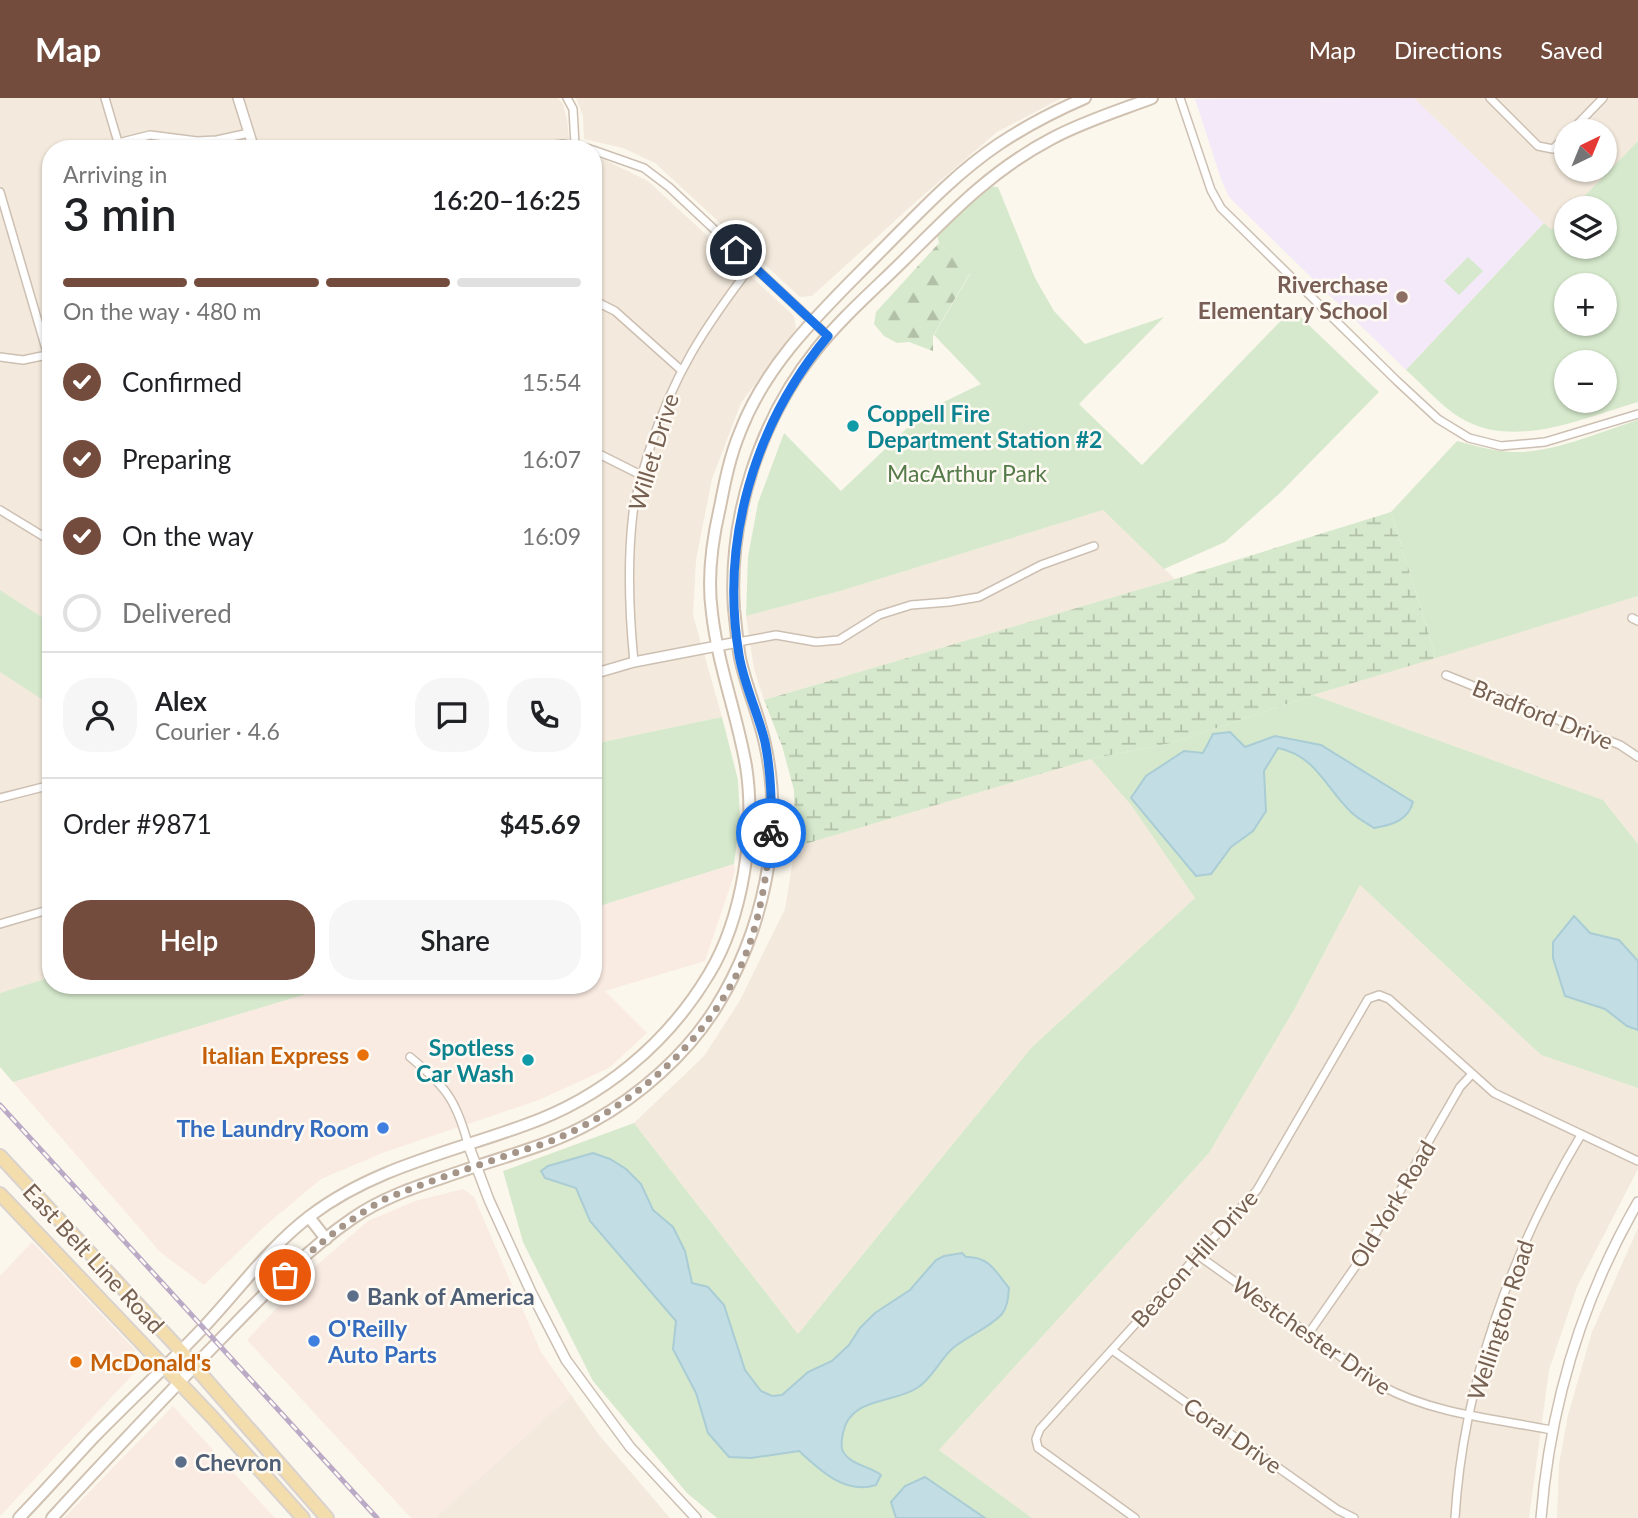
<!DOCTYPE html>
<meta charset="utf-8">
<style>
:root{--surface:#fff;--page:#f6f6f6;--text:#202124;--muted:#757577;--line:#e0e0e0;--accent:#744c3e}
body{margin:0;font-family:Lato,sans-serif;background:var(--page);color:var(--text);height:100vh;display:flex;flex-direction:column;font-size:26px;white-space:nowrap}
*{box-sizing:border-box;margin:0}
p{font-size:23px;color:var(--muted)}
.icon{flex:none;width:38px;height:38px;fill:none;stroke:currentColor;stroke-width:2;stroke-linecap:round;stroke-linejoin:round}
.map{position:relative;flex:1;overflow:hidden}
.side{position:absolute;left:42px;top:42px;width:560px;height:854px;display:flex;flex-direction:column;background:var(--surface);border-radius:28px;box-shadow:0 2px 5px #0004}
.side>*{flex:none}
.needle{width:46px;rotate:43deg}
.fabs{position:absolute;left:1554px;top:21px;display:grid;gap:14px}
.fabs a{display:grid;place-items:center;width:63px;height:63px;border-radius:50%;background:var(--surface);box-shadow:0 2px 5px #0004;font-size:35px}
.pin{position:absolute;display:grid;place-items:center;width:60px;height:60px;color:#fff;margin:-30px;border:4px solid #fff;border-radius:50%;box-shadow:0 2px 7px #0007}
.courier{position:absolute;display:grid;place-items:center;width:70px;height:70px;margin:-35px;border:5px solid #1a73e8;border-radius:50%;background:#fff;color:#222;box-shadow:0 2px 9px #0007}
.headline em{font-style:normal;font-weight:600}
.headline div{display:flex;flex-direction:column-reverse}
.headline{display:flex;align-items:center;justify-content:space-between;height:119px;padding:0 21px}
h1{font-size:46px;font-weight:600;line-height:52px}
.bar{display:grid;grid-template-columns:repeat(4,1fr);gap:10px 7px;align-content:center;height:84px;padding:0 21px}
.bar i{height:9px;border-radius:5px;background:var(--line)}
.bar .current{background:var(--accent)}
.bar p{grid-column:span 4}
.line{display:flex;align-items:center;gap:18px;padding:0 21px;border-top:2px solid var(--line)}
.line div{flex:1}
.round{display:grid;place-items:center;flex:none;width:74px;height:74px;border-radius:28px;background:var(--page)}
ol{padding:0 21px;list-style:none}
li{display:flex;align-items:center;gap:21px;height:77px}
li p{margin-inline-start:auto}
li .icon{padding:7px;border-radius:50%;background:var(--accent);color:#fff;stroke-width:4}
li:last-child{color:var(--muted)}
li i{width:38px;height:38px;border:4px solid var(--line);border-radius:50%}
.action{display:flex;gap:14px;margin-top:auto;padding:14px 21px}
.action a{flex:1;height:80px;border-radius:28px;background:var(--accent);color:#fff;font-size:28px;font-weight:600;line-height:80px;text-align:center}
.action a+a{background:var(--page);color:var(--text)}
header{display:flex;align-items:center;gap:42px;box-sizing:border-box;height:98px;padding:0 35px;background:var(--accent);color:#fff}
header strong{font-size:33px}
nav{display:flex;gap:38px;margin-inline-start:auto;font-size:24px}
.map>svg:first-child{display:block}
.residential{fill:#f3e9dc;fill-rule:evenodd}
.commercial{fill:#faebe2}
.education{fill:#f4e9f8}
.green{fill:#d6e9cc;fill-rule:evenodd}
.forest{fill:url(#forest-firs)}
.wetland{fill:url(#wetland-marsh)}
.water{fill:#c2dde4;stroke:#a9ccd5;stroke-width:2}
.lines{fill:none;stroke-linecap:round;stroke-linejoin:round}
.minor-casing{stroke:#cdc0b3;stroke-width:10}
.tertiary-casing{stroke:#cdc0b3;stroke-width:12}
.secondary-casing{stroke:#d0c1b1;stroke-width:14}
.primary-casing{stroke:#d9d2ce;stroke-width:16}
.minor{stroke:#fff;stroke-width:7}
.tertiary{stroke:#fff;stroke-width:9}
.secondary{stroke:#fff;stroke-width:10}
.primary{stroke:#f4ddac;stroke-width:12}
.rail-casing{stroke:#bbaac6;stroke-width:5}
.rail{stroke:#fefaf3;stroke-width:2.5;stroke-dasharray:8;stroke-linecap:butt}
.done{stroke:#a59588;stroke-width:7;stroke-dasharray:0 12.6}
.route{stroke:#1a73e8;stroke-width:9}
.education-dot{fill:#8d6e63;stroke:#fefaf3;stroke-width:2.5}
.culture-dot{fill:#0f9aa8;stroke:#fefaf3;stroke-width:2.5}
.food-dot{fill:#e8710a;stroke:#fefaf3;stroke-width:2.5}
.shop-dot{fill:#3f7fe0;stroke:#fefaf3;stroke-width:2.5}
.service-dot{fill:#5c6f8a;stroke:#fefaf3;stroke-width:2.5}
.labels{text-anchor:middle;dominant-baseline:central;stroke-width:5;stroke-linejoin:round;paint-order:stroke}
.education-label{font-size:23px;font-weight:bold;fill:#785e54;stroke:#fefaf3;text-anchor:end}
.culture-label{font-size:23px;font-weight:bold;fill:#0d838f;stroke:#fefaf3;text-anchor:start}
.street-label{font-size:23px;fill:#766051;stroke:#fefaf3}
.park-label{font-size:23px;fill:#547a49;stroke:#fefaf3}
.food-label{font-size:23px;font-weight:bold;fill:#c56008;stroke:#fefaf3;text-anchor:end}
.shop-label{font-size:23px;font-weight:bold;fill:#366cbe;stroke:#fefaf3;text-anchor:end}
.service-label{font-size:23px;font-weight:bold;fill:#4e5e75;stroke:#fefaf3;text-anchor:start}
</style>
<header>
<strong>Map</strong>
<nav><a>Map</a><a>Directions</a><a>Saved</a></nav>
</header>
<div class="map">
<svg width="1638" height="1420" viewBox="0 0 1638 1420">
<defs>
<pattern id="forest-firs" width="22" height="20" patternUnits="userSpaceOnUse" patternTransform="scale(1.75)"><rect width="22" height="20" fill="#d6e9cc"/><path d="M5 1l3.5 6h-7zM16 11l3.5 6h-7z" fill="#b2c0a8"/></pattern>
<pattern id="wetland-marsh" width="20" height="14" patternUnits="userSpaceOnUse" patternTransform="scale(1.75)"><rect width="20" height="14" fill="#d6e9cc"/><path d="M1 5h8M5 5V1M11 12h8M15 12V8" fill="none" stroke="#b2c0a8"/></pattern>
</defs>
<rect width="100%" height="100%" fill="#fbf7ed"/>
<!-- residential -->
<g class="residential">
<path d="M 0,0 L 558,0 L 563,6 L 567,22 L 570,51 L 51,51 L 51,525 L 0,492 Z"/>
<path d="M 576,0 L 1062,0 L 997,34 L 919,101 L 812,198 L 800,199 L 655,65 L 623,50 L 584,41 L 583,18 Z"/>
<path d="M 1414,0 L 1638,0 L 1638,43 L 1573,110 L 1566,110 L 1566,118 L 1552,133 ZM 1566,33 L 1605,33 L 1605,72 L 1566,72 Z"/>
<path d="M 593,59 L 605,62 L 648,83 L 794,218 L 796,231 L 741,305 L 712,381 L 696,462 L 693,517 L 722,619 L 593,646 Z"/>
<path d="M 1103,412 L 1175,481 L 764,602 L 754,571 L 746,518 L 840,493 Z"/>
<path d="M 1638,498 L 1638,746 L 1603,702 L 1313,597 Z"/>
<path d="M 0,573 L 51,606 L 51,879 L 0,895 Z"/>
<path d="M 1091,661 L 1131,707 L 1195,800 L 1032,949 L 798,1236 L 634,1025 L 704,958 L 739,904 L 785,811 L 795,749 Z"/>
<path d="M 1360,787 L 1541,957 L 1638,990 L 1638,1071 L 1577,1189 L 1549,1272 L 1529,1420 L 1032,1420 L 939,1352 L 1209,1055 L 1294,912 Z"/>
<path d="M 1638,1130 L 1638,1420 L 1557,1420 L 1559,1366 L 1568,1317 L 1592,1234 Z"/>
<path d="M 571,1297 L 599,1337 L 670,1420 L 435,1420 Z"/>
</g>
<!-- commercial -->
<g class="commercial">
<path d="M 734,766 L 735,774 L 705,863 L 605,893 L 647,935 L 609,970 L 539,1002 L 385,1054 L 321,1081 L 266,1127 L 204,1187 L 160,1154 L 13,984 L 336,887 L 593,887 L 593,810 Z"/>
<path d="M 463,1091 L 474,1099 L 541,1254 L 571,1297 L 435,1420 L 411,1420 L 247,1242 L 318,1166 L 368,1123 L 415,1103 Z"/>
<path d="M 32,1144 L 135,1252 L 135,1274 L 0,1418 L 0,1178 Z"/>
<path d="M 173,1308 L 275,1420 L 64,1420 Z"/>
</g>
<!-- education -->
<path class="education" d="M 1414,0 L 1544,125 L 1406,272 L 1229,99 L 1221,81 L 1195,1 Z"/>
<!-- green -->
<g class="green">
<path d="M 1638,43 L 1638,304 C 1583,320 1513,353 1459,319 C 1440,307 1423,287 1406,272 L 1544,125 L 1552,132 L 1566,118 L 1566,149 L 1605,149 L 1605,110 L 1573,110 ZM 1566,187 L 1605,187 L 1605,226 L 1566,226 ZM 1566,264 L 1605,264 L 1605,303 L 1566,303 Z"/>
<path d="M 986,88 L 998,89 L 1035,180 L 1054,213 L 1085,246 L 1164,219 L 1079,306 L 1142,367 L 1292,211 L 1379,294 L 1280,395 L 1225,444 L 1164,471 L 1103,412 L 840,493 L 746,518 L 748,459 L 758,405 L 784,335 L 841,393 L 925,313 L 981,286 L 934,237 L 970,176 L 939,145 L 937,137 Z"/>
<path d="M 1468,159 L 1483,173 L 1459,197 L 1444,183 Z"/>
<path d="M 1638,322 L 1638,498 L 1436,560 L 1391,414 L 1457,343 C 1476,348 1497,354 1516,354 C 1552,355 1603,333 1638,322 Z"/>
<path d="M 0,492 L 51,525 L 51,607 L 0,574 Z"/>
<path d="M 1313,597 L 1603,702 L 1638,746 L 1638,990 L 1541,957 L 1360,787 L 1294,912 L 1209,1055 L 939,1352 L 1032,1420 L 717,1420 L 687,1395 L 593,1283 L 523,1144 L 503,1073 L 634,1025 L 798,1236 L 1032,949 L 1195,800 L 1131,707 L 1091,661 L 1176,644 Z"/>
<path d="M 722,619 L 738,682 L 740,721 L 734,766 L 593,810 L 593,646 Z"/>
<path d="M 51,879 L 51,887 L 336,887 L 13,984 L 0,969 L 0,895 Z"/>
</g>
<!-- forest -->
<path class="forest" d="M 939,145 L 970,175 L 933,238 L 933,253 L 909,244 L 897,245 L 884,238 L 874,226 L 876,214 Z"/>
<!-- wetland -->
<path class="wetland" d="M 1391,414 L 1436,560 L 1313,597 L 1176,644 L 1091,661 L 795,749 L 794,692 L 782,648 L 764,602 L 1175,481 Z"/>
<!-- water -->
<g class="water">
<path d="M 1230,634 L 1245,649 L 1275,638 L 1321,647 L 1413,704 C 1408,723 1391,727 1374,730 C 1367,725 1358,721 1351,714 C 1325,689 1316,658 1278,650 L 1264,673 L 1266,713 L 1253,733 L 1231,749 L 1211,776 L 1196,778 L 1131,700 L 1146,678 L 1184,653 L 1203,655 L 1213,636 Z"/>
<path d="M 1574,818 L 1590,835 L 1619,842 L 1638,863 L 1638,932 L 1627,928 L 1605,911 L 1565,898 L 1553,860 L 1553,844 Z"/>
<path d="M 593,1055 L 610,1061 L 626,1071 L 641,1086 L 653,1112 L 673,1129 L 685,1153 L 692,1185 L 708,1189 L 724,1207 L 745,1272 L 761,1293 L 772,1298 L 782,1297 L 808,1274 L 832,1263 L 849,1247 L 860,1230 L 875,1215 L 910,1192 L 936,1162 L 944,1158 L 962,1155 L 966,1159 C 989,1158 996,1174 1009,1190 C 1008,1199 1008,1208 1002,1216 C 989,1230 968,1238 953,1250 C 940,1261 932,1281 917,1290 C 892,1306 850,1299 843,1335 C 842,1340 841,1346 842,1351 C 848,1367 870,1368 881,1377 L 876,1387 C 845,1397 820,1372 799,1353 L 751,1360 L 729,1359 L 708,1335 L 696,1295 L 673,1251 L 676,1223 L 590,1123 L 576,1090 L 545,1080 L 541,1073 L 548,1068 Z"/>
<path d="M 925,1379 L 985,1420 L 896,1420 L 891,1404 L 905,1388 Z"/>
</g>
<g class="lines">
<!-- minor casing -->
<g class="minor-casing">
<g id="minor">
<path d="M 105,0 L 120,51"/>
<path d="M 567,0 L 573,11 L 575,47"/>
<path d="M 1180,0 L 1211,92 L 1221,110 L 1397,283 L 1438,321 L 1469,340 L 1501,348 L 1545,344 L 1638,316"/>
<path d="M 1490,0 L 1538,48 L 1553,51 L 1566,38"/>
<path d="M 1571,33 L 1603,0"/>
<path d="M 118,45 L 150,37 L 197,43 L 217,42 L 249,35"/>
<path d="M 523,51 L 563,46 L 590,51"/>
<path d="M 593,52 L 644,70 L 669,89 L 828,238"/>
<path d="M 0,94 L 51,268"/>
<path d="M 593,202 L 615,213 L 681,272"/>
<path d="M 0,259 L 23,262 L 47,257"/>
<path d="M 593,353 L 641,377"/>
<path d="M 0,412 L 51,443"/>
<path d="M 1632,520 L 1638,523"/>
<path d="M 738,544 L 776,537 L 816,544 L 839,542 L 879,517 L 911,507 L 949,504 L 979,499 L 1041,467 L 1094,448"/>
<path d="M 634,564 C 629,514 627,465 633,415 C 636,394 643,373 649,353 C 673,277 704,230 752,167"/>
<path d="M 1446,577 L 1620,647 L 1638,659"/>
<path d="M 0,700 L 51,687"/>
<path d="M 0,826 L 51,811"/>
<path d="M 410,959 C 445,988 456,1001 468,1046"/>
<path d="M 1199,1158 L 1382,1288 C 1433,1316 1496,1321 1552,1332"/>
<path d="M 1309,1235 L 1362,1159 L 1460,989 L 1472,976"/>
<path d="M 1112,1252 L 1338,1412 L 1354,1420"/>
<path d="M 1135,1420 L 1038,1350 L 1036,1341 L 1040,1331 L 1257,1092 L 1368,901 L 1379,897 L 1389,901 L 1494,995 L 1638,1063"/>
<path d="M 1455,1420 C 1463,1285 1512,1152 1581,1037"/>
</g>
</g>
<!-- tertiary casing -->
<g class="tertiary-casing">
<g id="tertiary">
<path d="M 238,0 L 254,51"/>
<path d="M 593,576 L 634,564 L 738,544"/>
<path d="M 468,1046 L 489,1102 L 531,1194 L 566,1262 L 630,1349 L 696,1420"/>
<path d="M 1541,1420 C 1550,1308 1582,1201 1638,1104"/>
</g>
</g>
<!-- secondary casing -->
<g class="secondary-casing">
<g id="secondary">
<path d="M 309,1119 L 326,1141"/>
<path d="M 19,1420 C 44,1394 68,1367 92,1341 C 128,1304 167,1268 202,1231 C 238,1193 269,1149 310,1118 C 373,1070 451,1054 525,1027 C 602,1000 667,946 709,876 C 743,820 756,731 746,668 C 737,616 718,568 712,515 C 707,480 712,443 720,409 C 725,383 730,358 740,334 C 767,263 824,211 876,158 C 915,119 953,77 999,46 C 1026,28 1055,13 1085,0"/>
<path d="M 52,1420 C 103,1364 156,1309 208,1254 C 254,1207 299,1157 353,1120 C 386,1097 425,1086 462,1073 C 505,1058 552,1047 592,1024 C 639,998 686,957 715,911 C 763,834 785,736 765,646 C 759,617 746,589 740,560 C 737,544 736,527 734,511 C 728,421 759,323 816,252 C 842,219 876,190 906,160 C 952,114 992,72 1051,41 C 1082,24 1118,13 1152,0"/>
</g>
</g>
<!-- primary casing -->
<g class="primary-casing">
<g id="primary">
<path d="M 0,1058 L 181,1253 L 327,1420"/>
<path d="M 0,1096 L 213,1320 L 303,1420"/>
</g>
</g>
<!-- minor -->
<use href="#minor" class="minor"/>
<!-- tertiary -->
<use href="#tertiary" class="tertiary"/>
<!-- secondary -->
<use href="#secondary" class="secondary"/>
<!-- primary -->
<use href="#primary" class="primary"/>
<!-- rail casing -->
<g class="rail-casing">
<path id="rail" d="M 0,1007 L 377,1420"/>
</g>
<!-- rail -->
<use href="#rail" class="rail"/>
</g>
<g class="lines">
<!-- done -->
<path class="done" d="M 285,1177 C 316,1148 347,1122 385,1101 C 426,1084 468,1071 511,1056 C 526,1051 542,1047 556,1041 C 632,1008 700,949 738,874 C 759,831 766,782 771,735"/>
<!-- route -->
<path class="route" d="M 736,152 L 828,238 C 754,327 720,443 739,557 C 744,587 758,615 765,644 C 771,674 772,705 771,735"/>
</g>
<!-- markers -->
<circle class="education-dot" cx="1402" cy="199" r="7"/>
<g class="culture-dot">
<circle cx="853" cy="328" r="7"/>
<circle cx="528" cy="962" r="7"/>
</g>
<g class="food-dot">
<circle cx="363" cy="957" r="7"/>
<circle cx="76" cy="1264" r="7"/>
</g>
<g class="shop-dot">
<circle cx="383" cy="1030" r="7"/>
<circle cx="314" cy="1243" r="7"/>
</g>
<g class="service-dot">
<circle cx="353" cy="1198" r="7"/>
<circle cx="181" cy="1364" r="7"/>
</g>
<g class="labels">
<!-- education labels -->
<g class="education-label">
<text x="1388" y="186">Riverchase<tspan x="1388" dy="26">Elementary School</tspan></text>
</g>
<!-- culture labels -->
<g class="culture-label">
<text x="867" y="315">Coppell Fire<tspan x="867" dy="26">Department Station #2</tspan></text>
<text x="514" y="949" text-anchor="end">Spotless<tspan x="514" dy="26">Car Wash</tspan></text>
</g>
<!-- street labels -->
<g class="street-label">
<text transform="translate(653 354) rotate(-73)">Willet Drive</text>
<text transform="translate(1543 616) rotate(22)">Bradford Drive</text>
<text transform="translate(1392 1106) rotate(-59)">Old York Road</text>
<text transform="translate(94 1160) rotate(47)">East Belt Line Road</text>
<text transform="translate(1194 1160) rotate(-48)">Beacon Hill Drive</text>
<text transform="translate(1500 1222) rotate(-72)">Wellington Road</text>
<text transform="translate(1312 1237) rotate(35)">Westchester Drive</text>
<text transform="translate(1233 1337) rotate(35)">Coral Drive</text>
</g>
<!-- park labels -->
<g class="park-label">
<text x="967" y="375">MacArthur Park</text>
</g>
<!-- food labels -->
<g class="food-label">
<text x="349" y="957">Italian Express</text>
<text x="90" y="1264" text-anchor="start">McDonald's</text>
</g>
<!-- shop labels -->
<g class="shop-label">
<text x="369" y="1030">The Laundry Room</text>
<text x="328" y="1230" text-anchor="start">O'Reilly<tspan x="328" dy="26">Auto Parts</tspan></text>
</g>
<!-- service labels -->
<g class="service-label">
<text x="367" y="1198">Bank of America</text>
<text x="195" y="1364">Chevron</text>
</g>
</g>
</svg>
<div class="fabs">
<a><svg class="needle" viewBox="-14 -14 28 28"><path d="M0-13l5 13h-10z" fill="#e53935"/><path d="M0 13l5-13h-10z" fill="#757577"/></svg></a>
<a><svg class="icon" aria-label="layers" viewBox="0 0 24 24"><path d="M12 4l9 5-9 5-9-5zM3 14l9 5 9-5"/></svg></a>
<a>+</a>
<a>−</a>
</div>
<div class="pin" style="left:285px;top:1177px;background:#ea580c"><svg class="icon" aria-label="bag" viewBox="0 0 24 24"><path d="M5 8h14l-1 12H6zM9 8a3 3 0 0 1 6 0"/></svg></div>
<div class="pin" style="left:736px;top:152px;background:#1f2937"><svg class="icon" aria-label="home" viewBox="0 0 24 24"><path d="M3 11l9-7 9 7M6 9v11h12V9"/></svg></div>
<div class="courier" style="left:771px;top:735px"><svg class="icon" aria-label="bike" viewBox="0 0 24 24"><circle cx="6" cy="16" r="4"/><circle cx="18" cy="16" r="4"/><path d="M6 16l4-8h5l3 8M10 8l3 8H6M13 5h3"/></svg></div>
<section class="side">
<div class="headline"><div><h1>3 min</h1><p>Arriving in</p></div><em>16:20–16:25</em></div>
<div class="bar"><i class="current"></i><i class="current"></i><i class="current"></i><i></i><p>On the way · 480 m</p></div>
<ol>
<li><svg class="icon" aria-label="check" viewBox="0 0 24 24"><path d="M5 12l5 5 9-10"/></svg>Confirmed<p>15:54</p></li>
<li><svg class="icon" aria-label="check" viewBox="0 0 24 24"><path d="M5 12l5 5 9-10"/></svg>Preparing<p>16:07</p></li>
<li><svg class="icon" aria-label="check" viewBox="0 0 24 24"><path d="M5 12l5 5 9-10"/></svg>On the way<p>16:09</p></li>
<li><i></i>Delivered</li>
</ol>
<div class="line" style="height:126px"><a class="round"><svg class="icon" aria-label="person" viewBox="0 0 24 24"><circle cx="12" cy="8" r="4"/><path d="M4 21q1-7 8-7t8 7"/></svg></a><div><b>Alex</b><p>Courier · 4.6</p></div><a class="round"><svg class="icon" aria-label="chat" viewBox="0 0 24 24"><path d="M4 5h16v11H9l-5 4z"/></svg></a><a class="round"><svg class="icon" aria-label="phone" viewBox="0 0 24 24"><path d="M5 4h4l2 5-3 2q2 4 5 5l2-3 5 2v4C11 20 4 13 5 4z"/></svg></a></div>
<div class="line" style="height:91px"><div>Order #9871</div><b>$45.69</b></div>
<div class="action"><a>Help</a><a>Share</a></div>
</section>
</div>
